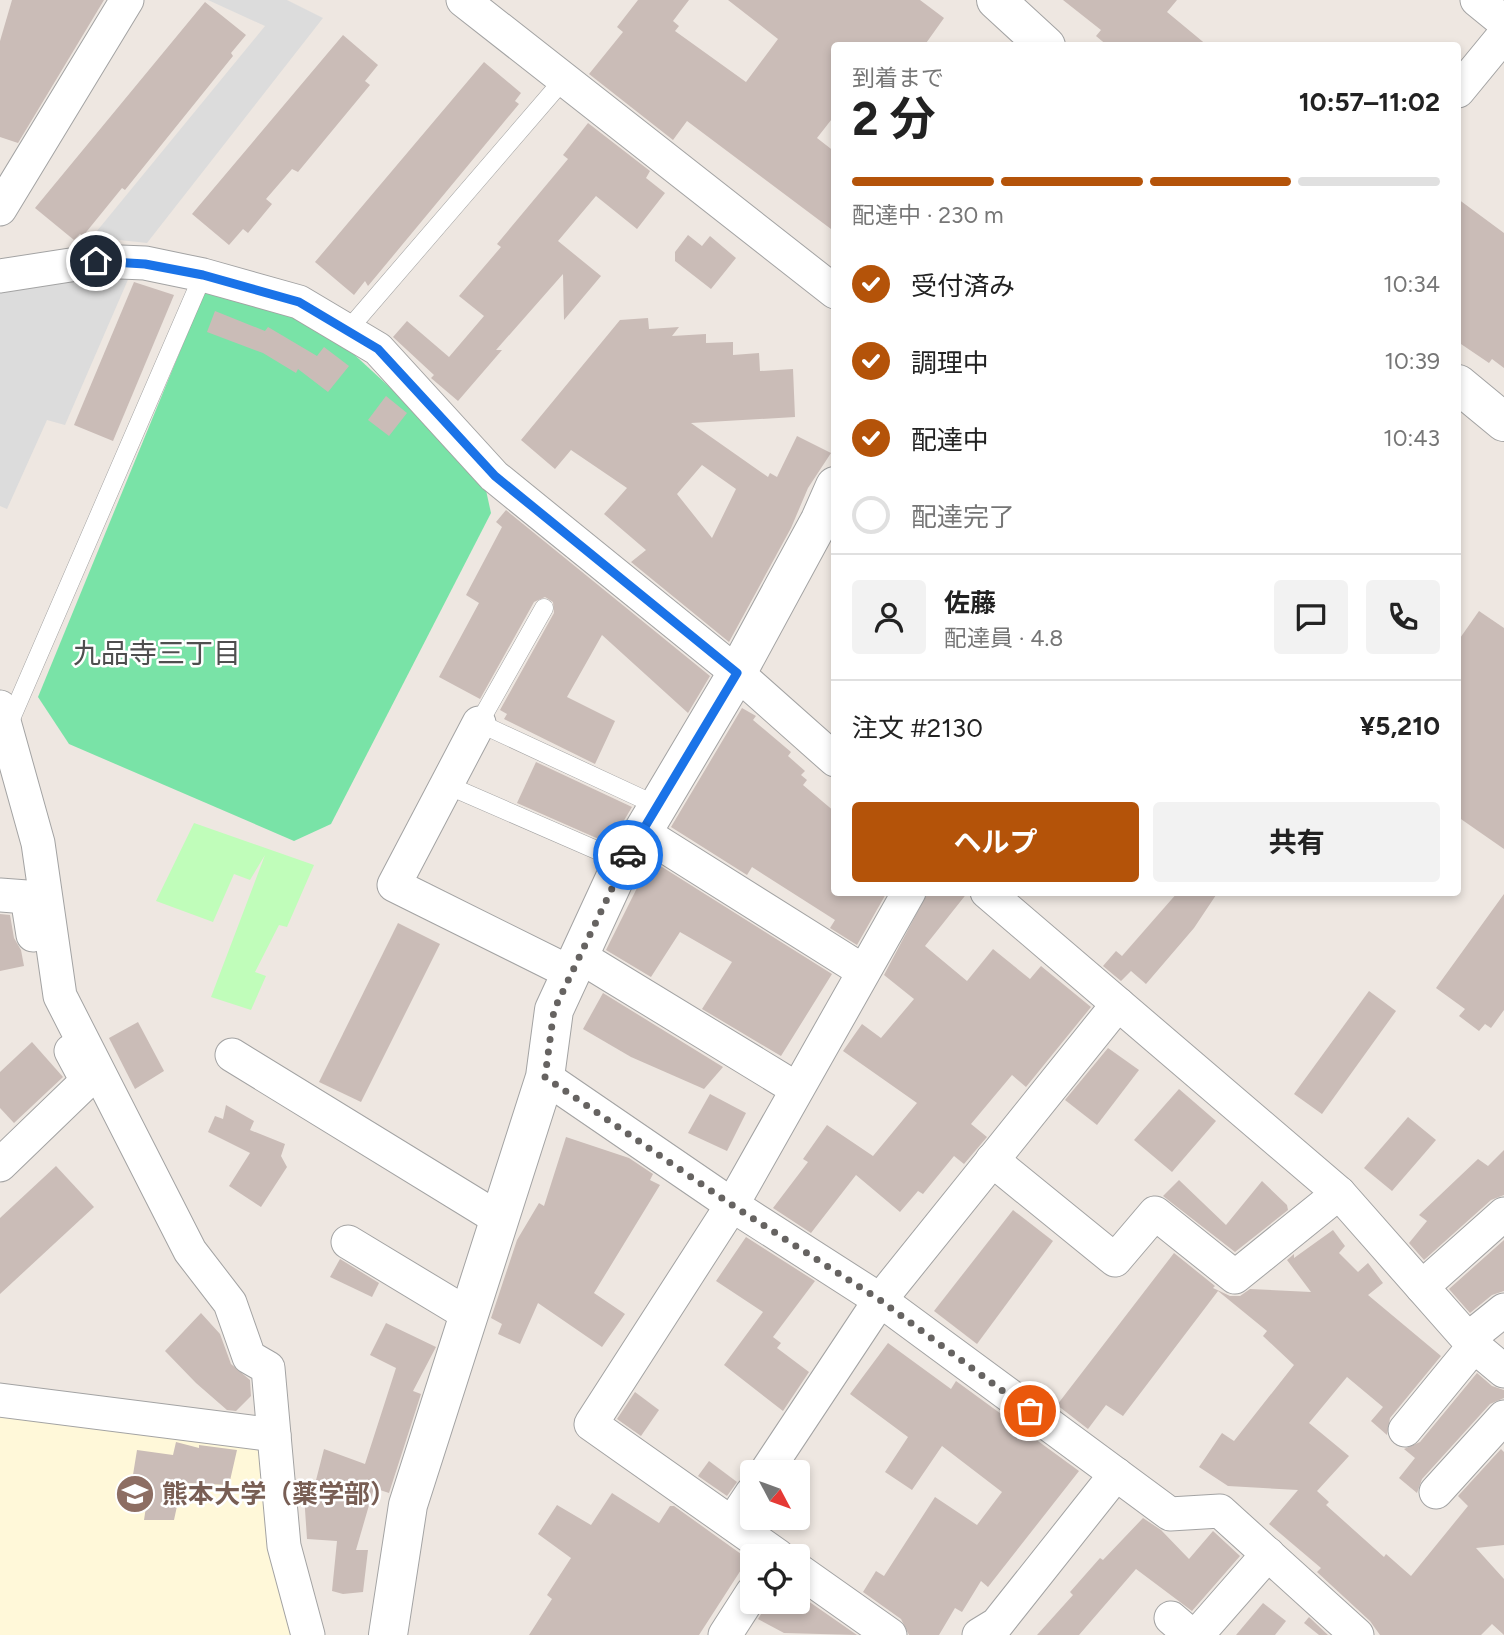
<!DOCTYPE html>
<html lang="ja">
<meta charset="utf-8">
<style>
:root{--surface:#fff;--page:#f2f2f2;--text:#222;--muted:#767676;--line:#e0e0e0;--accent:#b45309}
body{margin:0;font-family:Figtree,"Noto Sans JP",sans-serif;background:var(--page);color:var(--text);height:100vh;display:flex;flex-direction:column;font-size:26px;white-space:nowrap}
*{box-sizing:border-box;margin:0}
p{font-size:23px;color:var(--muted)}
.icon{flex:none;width:38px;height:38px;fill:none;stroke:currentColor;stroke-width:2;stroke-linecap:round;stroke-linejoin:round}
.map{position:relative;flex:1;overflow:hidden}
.drawer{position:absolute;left:831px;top:42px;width:630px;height:854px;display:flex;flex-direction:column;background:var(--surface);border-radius:7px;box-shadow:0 4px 10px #0003}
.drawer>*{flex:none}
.needle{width:46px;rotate:131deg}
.controls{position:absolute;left:740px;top:1460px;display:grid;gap:14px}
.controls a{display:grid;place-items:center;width:70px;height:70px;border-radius:7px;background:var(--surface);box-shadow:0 4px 10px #0003;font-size:35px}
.pin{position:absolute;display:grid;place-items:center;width:60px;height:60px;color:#fff;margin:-30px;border:4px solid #fff;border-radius:50%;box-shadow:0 2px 7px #0007}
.courier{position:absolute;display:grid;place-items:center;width:70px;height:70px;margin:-35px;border:5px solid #1a73e8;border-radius:50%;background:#fff;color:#222;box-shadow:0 2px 9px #0007}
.summary em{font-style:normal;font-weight:700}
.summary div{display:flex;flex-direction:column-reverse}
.summary{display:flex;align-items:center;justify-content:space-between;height:119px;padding:0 21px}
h1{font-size:46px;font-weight:700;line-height:52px}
.bar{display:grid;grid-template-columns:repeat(4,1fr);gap:10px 7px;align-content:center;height:84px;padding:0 21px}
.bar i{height:9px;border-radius:5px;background:var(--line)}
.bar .current{background:var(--accent)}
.bar p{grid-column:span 4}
.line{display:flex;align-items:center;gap:18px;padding:0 21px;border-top:2px solid var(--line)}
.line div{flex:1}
.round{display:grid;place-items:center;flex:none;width:74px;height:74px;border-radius:7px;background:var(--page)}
ol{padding:0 21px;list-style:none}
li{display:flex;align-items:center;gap:21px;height:77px}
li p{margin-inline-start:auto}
li .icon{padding:7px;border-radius:50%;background:var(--accent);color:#fff;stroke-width:4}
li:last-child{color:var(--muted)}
li i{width:38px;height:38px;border:4px solid var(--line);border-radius:50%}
.button{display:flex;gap:14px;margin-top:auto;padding:14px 21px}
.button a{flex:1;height:80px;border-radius:7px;background:var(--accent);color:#fff;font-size:28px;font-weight:700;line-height:80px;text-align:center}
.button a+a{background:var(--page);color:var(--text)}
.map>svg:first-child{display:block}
.education{fill:#fff8d9}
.park{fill:#c0fdba}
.pitch{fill:#79e3a7}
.parking{fill:#dcdcdc}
.building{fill:#cabcb7;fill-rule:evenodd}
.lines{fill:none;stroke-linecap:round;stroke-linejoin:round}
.service-casing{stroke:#a3a3a3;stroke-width:19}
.minor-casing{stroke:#a3a3a3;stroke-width:35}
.tertiary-casing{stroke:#a3a3a3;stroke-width:40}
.service{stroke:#fff;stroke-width:18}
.minor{stroke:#fff;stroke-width:33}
.tertiary{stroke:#fff;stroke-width:38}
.done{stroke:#666361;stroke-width:7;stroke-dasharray:0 12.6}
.route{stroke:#1a73e8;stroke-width:9}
.labels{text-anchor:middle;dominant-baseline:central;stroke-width:5;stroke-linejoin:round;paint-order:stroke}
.education-label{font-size:26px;font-weight:bold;fill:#785e54;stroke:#fff;text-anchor:start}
.neighbourhood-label{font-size:28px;fill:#4f4f4f;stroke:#fff}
</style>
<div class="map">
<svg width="1504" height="1635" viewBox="0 0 1504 1635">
<rect width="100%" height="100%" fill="#eee7e1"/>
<!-- education -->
<path class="education" d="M 0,1416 L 266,1449 L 301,1635 L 0,1635 Z"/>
<!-- park -->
<path class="park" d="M 194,823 L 314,865 L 287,927 L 279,925 L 255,972 L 266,976 L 251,1010 L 211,997 L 265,855 L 250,880 L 234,874 L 213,922 L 156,901 Z"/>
<!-- pitch -->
<path class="pitch" d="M 206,288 L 288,315 L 346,347 L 482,472 L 491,513 L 331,824 L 294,841 L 69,744 L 38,697 Z"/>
<!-- parking -->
<g class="parking">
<path d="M 208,0 L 287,0 L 323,18 L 147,243 L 92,237 L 265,26 Z"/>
<path d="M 130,275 L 65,425 L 47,420 L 7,509 L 0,506 L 0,289 Z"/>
</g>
<!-- building -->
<g class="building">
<path d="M 12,0 L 104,0 L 18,143 L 0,137 L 0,41 Z"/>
<path d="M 638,0 L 689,0 L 673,21 L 679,26 L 675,31 L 746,82 L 778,39 L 728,0 L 920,0 L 944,18 L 924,46 L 835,46 L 835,115 L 817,138 L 835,152 L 835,232 L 687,121 L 673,140 L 589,74 L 623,32 L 617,27 Z"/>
<path d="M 1063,0 L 1177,0 L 1167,12 L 1208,46 L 1108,46 L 1096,36 L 1101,30 Z"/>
<path d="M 205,2 L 246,35 L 231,53 L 233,56 L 125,190 L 122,188 L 83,236 L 80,234 L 74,240 L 35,208 Z"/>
<path d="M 343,35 L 378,65 L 365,81 L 370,85 L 298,172 L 292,169 L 266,199 L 272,204 L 248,233 L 243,229 L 229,245 L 192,214 Z"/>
<path d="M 484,62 L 521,93 L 515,101 L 519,104 L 368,286 L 365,281 L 354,295 L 315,262 Z"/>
<path d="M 588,123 L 650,171 L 646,178 L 665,193 L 637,229 L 596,196 L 558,241 L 601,276 L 564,320 L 563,274 L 496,350 L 502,350 L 458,401 L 431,378 L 434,375 L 393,337 L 407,321 L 449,357 L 484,316 L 459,296 L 501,247 L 497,244 L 568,159 L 563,155 Z"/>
<path d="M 1458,199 L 1504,233 L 1504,368 L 1492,359 L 1489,363 L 1458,342 Z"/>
<path d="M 688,235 L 702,246 L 710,236 L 736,258 L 711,289 L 675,261 L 675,252 Z"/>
<path d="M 134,282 L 174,295 L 113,441 L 74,425 Z"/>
<path d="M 215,311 L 265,331 L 268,327 L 317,356 L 324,347 L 349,366 L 328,392 L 298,369 L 296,373 L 263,353 L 207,332 Z"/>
<path d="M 648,318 L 649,329 L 679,327 L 672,336 L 706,334 L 706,343 L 733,342 L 733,355 L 759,353 L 760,371 L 793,369 L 795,417 L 691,423 L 768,477 L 770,473 L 777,477 L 797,436 L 831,453 L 808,488 L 791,528 L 729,642 L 631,562 L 646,550 L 604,514 L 627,488 L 571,450 L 555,469 L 521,440 L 620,320 ZM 702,465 L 736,489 L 712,538 L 677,494 Z"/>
<path d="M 386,396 L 407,413 L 389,436 L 368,420 Z"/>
<path d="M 506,510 L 710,676 L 688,713 L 602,635 L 567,697 L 615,721 L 595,764 L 504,719 L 507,714 L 500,710 L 554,613 L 553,602 L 545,597 L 534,602 L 480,699 L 439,677 L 479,603 L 466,595 L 502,527 L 496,522 Z"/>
<path d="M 1479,611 L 1504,628 L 1504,849 L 1458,817 L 1458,641 Z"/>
<path d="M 742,708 L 756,716 L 753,720 L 791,752 L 788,756 L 805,771 L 801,775 L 807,780 L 803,785 L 835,812 L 835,892 L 887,892 L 857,945 L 830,928 L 835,920 L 752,867 L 747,875 L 671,827 Z"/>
<path d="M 536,762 L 632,807 L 610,844 L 517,803 Z"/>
<path d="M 651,860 L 832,974 L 781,1056 L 702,1009 L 732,962 L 680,932 L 651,977 L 606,950 Z"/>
<path d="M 928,892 L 968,892 L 925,946 L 967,981 L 993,949 L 1030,979 L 1041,966 L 1091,1007 L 1026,1087 L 1012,1075 L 971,1124 L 987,1137 L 964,1164 L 954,1156 L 923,1194 L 918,1191 L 900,1212 L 856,1175 L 811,1233 L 773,1208 L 808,1162 L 803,1159 L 827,1125 L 873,1156 L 917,1103 L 843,1051 L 862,1024 L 881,1038 L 914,999 L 884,975 Z"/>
<path d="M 1178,892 L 1218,892 L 1194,928 L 1146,984 L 1131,971 L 1121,981 L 1103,966 L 1116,951 L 1122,956 Z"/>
<path d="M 1504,894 L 1504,1010 L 1491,1028 L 1485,1024 L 1479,1031 L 1459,1016 L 1465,1009 L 1436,988 Z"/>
<path d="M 0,914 L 10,915 L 14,938 L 21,950 L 24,966 L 0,971 Z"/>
<path d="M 398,923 L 440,944 L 361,1102 L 319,1082 Z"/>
<path d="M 1369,991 L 1396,1011 L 1322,1114 L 1294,1094 Z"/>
<path d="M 603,993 L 723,1067 L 704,1089 L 631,1057 L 583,1029 Z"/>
<path d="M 138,1022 L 164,1071 L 135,1089 L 109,1038 Z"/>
<path d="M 32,1042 L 63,1077 L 14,1123 L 0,1108 L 0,1072 Z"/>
<path d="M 1108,1048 L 1139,1070 L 1097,1125 L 1065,1100 Z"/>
<path d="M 1179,1089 L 1216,1121 L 1172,1172 L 1134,1140 Z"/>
<path d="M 710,1094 L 746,1113 L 727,1151 L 688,1133 Z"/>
<path d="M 226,1105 L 254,1121 L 250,1130 L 285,1144 L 281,1156 L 287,1167 L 261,1207 L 229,1186 L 250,1153 L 208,1132 L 215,1116 L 223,1119 Z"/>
<path d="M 1408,1117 L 1436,1140 L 1392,1191 L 1364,1168 Z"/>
<path d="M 566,1137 L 629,1158 L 653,1174 L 650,1180 L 660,1185 L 594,1293 L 625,1314 L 602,1347 L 538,1303 L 520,1344 L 498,1334 L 502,1324 L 491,1318 L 517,1240 L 539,1203 L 544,1206 Z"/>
<path d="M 1504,1150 L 1504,1195 L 1491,1200 L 1424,1260 L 1409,1243 L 1427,1221 L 1419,1215 L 1478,1159 L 1488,1166 Z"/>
<path d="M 56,1166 L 94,1207 L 0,1294 L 0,1218 Z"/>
<path d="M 1179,1180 L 1226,1225 L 1262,1181 L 1287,1205 L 1288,1210 L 1235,1252 L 1163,1196 Z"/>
<path d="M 1013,1210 L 1053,1241 L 977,1344 L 934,1311 Z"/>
<path d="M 1333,1230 L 1345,1246 L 1339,1253 L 1358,1272 L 1368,1263 L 1383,1283 L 1368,1295 L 1441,1356 L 1390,1418 L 1387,1435 L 1371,1421 L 1383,1407 L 1347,1377 L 1309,1423 L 1349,1456 L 1317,1491 L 1329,1502 L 1326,1505 L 1384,1557 L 1386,1554 L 1411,1576 L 1468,1506 L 1458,1496 L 1501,1449 L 1504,1452 L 1504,1545 L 1476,1548 L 1504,1579 L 1504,1635 L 1492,1624 L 1481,1635 L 1380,1635 L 1370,1621 L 1317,1572 L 1321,1568 L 1269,1524 L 1298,1490 L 1228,1486 L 1199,1467 L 1222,1433 L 1234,1441 L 1294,1365 L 1263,1336 L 1267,1331 L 1218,1291 L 1123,1416 L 1106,1405 L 1088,1429 L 1057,1405 L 1174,1253 L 1215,1286 L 1213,1288 L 1230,1296 L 1240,1296 L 1250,1289 L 1311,1292 L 1287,1260 L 1294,1254 L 1294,1258 Z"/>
<path d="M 746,1237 L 815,1281 L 773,1337 L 781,1343 L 777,1348 L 809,1372 L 783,1411 L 724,1365 L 763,1312 L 716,1281 Z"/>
<path d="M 1504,1240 L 1504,1291 L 1492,1295 L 1470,1313 L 1449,1289 Z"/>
<path d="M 340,1259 L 379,1283 L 372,1297 L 330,1277 Z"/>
<path d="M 201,1313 L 220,1334 L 231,1364 L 250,1380 L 251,1396 L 236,1411 L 227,1410 L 196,1383 L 165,1351 Z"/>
<path d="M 386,1323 L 436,1347 L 413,1391 L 421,1394 L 389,1493 L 374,1488 L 356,1550 L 368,1550 L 363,1592 L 343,1594 L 332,1591 L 337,1541 L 307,1539 L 303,1480 L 315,1484 L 324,1449 L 365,1464 L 396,1368 L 370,1355 Z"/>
<path d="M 888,1343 L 951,1389 L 956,1381 L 1079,1471 L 988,1587 L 981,1581 L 962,1612 L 955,1608 L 939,1635 L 909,1635 L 901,1619 L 863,1592 L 876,1571 L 884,1576 L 935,1497 L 977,1525 L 1002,1492 L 942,1446 L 912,1490 L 885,1472 L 908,1437 L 850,1394 Z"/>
<path d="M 1477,1373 L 1492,1386 L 1504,1390 L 1504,1398 L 1490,1404 L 1422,1479 L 1417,1493 L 1399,1478 L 1415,1458 L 1404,1449 L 1420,1442 Z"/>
<path d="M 635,1392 L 659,1410 L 641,1436 L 617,1419 Z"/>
<path d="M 176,1442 L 199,1448 L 199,1445 L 237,1450 L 229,1485 L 182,1483 L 174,1520 L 144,1520 L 150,1481 L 132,1481 L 137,1450 L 173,1455 Z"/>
<path d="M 709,1461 L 737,1482 L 727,1496 L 698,1476 Z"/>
<path d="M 612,1493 L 659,1523 L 670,1506 L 674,1506 L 748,1559 L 699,1635 L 529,1635 L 552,1599 L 547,1595 L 571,1558 L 538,1534 L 557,1505 L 591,1525 Z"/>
<path d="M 1143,1518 L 1161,1530 L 1189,1559 L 1213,1531 L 1240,1556 L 1192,1611 L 1136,1569 L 1079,1635 L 1037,1635 L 1073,1595 L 1070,1592 L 1100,1558 L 1103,1560 Z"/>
<path d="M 798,1594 L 857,1635 L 784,1633 L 758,1619 L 769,1601 L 798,1601 Z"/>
<path d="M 1263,1603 L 1286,1621 L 1275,1635 L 1236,1635 Z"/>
<path d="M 1309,1617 L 1328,1635 L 1319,1635 L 1304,1623 Z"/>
</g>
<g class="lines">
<!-- service casing -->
<g class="service-casing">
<g id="service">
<path d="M 347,331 L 564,79"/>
<path d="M 544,608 L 479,723 L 658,806"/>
<path d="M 7,728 L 203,275"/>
<path d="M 447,785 L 624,862"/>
</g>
</g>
<!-- minor casing -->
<g class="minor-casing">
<g id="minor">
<path d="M 463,0 L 835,292"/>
<path d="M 1477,0 L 1504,22"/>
<path d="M 1458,91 L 1504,35"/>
<path d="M 0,209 L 127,0"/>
<path d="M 0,276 L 96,261 L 145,263 L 203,275 L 299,302 L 378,349 L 494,476 L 737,673 L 835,760"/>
<path d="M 0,707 L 38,843 L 60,996 L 190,1251 L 230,1303 L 249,1357 L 268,1368 L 274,1435 L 0,1400"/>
<path d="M 479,723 L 394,885 L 571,973"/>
<path d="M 642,832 L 863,971"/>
<path d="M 987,892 L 1339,1193 L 1474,1346 L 1504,1371"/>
<path d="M 0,895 L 27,897 L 33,935"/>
<path d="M 579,956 L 797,1089"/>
<path d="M 232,1055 L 499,1219"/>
<path d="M 545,1077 L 732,1205 L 880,1300 L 1170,1514 L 1220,1511 L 1357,1635"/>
<path d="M 992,1160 L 1115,1260 L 1155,1213 L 1235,1277 L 1339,1193"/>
<path d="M 0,1165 L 87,1081 L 71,1051"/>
<path d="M 348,1242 L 469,1315"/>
<path d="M 1422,1287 L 1504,1214"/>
<path d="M 1468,1339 L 1504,1310"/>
<path d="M 1405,1430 L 1474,1346"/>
<path d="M 274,1435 L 284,1546 L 308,1635"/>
<path d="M 766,1472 L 880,1300 L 1118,1004"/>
<path d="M 1436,1492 L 1504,1417"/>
<path d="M 732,1523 L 752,1493"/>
<path d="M 778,1556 L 591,1424 L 732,1205 L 909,892"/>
<path d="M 798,1570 L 890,1635"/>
<path d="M 1171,1618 L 1191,1635"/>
<path d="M 725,1635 L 752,1593"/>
<path d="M 979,1635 L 997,1624 L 1116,1474"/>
<path d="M 1197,1635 L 1268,1554"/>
</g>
</g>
<!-- tertiary casing -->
<g class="tertiary-casing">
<g id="tertiary">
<path d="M 996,0 L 1046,46"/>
<path d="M 1458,384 L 1504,422"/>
<path d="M 388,1635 L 408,1505 L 545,1077 L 554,1010 L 614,880 L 737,673 L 820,520 L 835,486"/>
</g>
</g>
<!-- service -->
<use href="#service" class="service"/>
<!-- minor -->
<use href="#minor" class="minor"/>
<!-- tertiary -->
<use href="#tertiary" class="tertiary"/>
</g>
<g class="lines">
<!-- done -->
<path class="done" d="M 628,855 L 554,1010 L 545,1077 L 732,1205 L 880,1300 L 1030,1411"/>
<!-- route -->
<path class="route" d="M 96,261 L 145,264 L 203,275 L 299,302 L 378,349 L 495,476 L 737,673 L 628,855"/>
</g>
<!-- icons -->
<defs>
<g id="university-disc" transform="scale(2.0125)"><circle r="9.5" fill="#8d6e63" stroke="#fff"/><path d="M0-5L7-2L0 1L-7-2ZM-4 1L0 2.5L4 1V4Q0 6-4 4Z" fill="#fff"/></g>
</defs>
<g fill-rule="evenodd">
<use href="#university-disc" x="135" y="1494"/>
</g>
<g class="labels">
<!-- education labels -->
<g class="education-label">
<text x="162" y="1494">熊本大学（薬学部）</text>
</g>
<!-- neighbourhood labels -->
<g class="neighbourhood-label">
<text x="157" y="653">九品寺三丁目</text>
</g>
</g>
</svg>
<div class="controls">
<a><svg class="needle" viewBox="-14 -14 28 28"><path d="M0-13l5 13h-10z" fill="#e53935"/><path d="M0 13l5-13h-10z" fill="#767676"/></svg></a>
<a><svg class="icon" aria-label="locate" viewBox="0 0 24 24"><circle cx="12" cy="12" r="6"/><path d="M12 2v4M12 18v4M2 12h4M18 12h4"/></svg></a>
</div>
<div class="pin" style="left:1030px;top:1411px;background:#ea580c"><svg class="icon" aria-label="bag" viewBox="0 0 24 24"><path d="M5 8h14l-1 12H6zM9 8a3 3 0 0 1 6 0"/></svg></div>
<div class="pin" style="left:96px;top:261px;background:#1f2937"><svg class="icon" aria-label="home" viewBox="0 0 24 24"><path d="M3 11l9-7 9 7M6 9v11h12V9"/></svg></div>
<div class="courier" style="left:628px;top:855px"><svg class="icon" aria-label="car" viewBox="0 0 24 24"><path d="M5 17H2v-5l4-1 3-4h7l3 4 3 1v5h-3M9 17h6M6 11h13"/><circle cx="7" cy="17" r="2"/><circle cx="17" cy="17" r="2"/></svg></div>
<section class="drawer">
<div class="summary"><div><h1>2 分</h1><p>到着まで</p></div><em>10:57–11:02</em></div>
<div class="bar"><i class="current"></i><i class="current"></i><i class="current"></i><i></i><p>配達中 · 230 m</p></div>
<ol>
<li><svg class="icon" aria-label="check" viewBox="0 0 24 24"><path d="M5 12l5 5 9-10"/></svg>受付済み<p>10:34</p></li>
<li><svg class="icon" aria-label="check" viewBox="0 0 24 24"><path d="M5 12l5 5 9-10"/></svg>調理中<p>10:39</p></li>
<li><svg class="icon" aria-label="check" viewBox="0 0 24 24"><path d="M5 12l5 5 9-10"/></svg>配達中<p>10:43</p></li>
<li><i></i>配達完了</li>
</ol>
<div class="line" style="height:126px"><a class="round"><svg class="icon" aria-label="person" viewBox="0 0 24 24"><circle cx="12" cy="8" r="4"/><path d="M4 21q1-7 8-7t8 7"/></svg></a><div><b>佐藤</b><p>配達員 · 4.8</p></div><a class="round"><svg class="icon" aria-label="chat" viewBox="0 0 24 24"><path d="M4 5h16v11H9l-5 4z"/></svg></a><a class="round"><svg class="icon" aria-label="phone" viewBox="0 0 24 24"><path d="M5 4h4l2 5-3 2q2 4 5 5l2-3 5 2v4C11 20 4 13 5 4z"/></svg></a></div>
<div class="line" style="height:91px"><div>注文 #2130</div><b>¥5,210</b></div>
<div class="button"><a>ヘルプ</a><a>共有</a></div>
</section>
</div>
